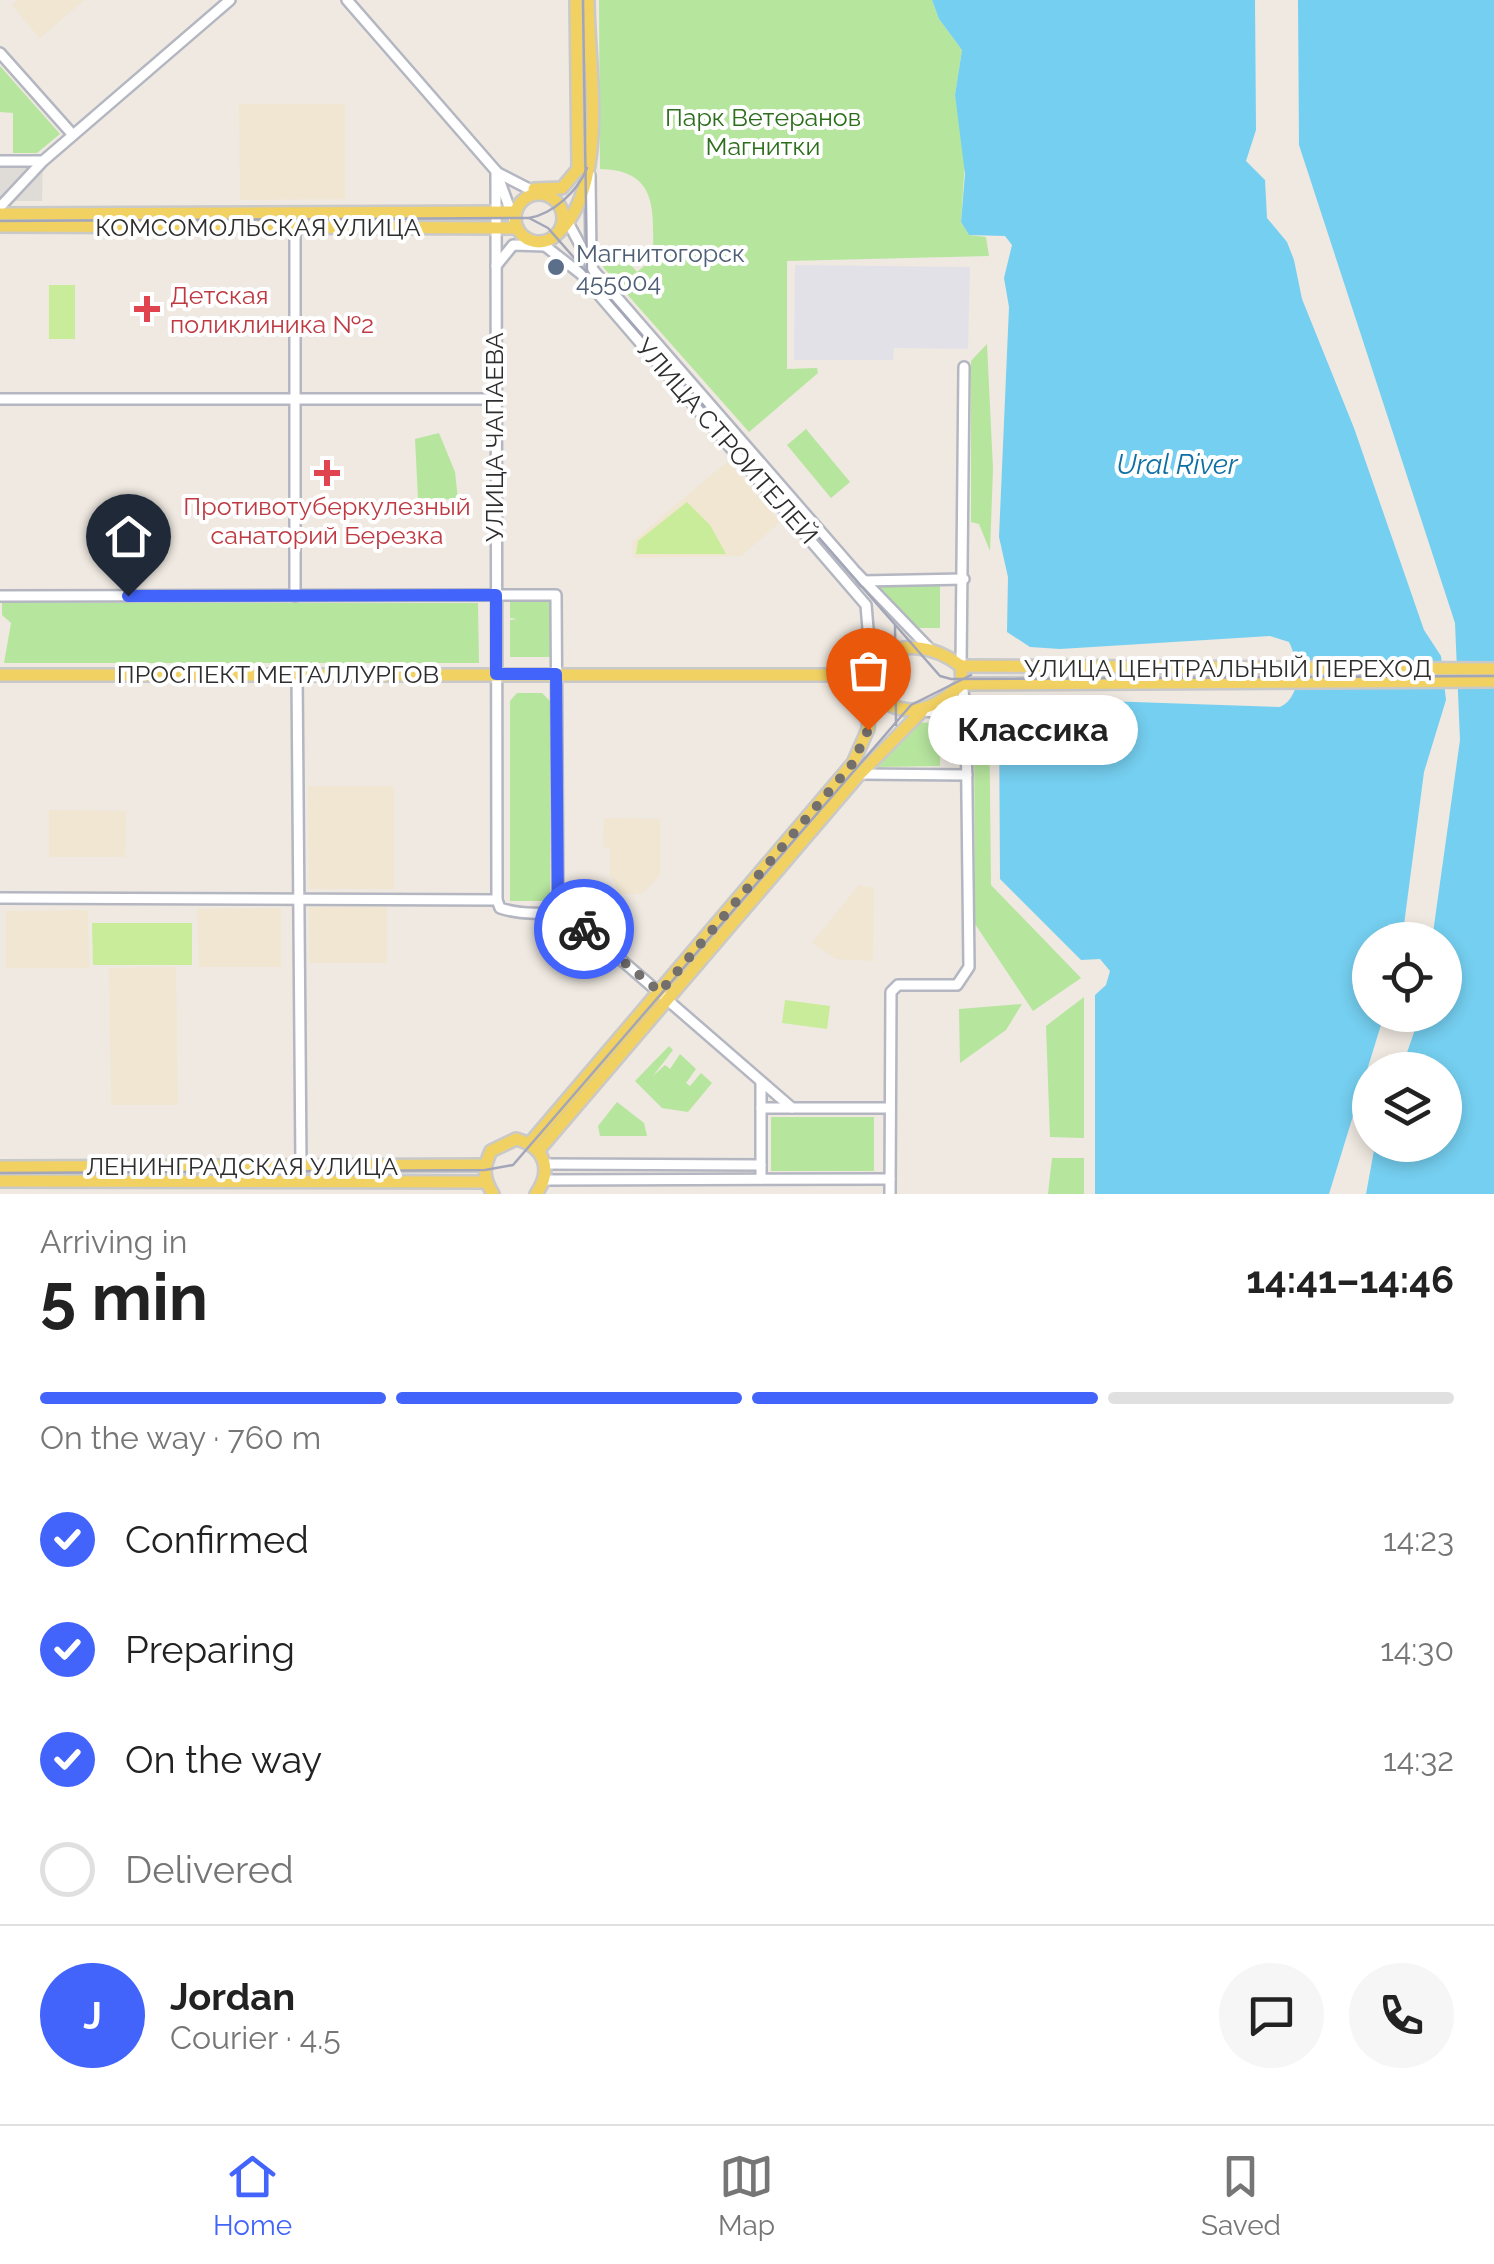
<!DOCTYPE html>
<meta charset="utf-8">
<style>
:root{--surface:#fff;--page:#f6f6f6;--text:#222;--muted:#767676;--line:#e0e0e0;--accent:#4264fb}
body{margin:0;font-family:Raleway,sans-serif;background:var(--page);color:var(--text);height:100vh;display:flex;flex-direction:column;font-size:38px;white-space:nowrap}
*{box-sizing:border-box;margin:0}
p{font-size:32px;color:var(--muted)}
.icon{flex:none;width:55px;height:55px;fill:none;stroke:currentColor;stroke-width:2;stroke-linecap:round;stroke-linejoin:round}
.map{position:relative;height:1194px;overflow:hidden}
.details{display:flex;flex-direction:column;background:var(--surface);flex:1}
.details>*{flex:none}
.tools{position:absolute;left:1352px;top:922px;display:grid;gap:20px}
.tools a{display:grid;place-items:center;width:110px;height:110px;border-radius:50%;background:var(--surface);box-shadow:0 5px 15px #0003;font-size:50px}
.pin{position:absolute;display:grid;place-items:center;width:85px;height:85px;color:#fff;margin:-102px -42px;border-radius:50% 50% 50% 0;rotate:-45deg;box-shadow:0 0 10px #0007}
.pin .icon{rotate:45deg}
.courier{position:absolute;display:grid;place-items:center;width:100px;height:100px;margin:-50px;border:8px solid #4264fb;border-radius:50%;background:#fff;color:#222;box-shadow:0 2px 12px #0007}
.bubble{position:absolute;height:70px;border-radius:35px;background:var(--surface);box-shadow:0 5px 15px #0003;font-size:32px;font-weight:700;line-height:70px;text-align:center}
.overview em{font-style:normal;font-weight:700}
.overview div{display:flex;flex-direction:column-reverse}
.overview{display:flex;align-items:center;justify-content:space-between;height:170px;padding:0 40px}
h1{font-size:65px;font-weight:700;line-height:75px}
.bar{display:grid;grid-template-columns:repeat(4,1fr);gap:15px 10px;align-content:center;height:120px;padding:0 40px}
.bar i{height:12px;border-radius:8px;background:var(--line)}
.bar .active{background:var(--accent)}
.bar p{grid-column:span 4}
.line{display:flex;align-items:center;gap:25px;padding:0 40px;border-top:2px solid var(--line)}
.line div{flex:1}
.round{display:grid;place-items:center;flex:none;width:105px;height:105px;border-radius:52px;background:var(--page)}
ol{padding:0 40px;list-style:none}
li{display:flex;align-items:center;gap:30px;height:110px}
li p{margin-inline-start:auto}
li .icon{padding:10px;border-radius:50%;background:var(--accent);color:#fff;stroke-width:4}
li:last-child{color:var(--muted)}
li i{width:55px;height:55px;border:5px solid var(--line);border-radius:50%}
.menu{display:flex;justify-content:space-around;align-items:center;height:140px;border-top:2px solid var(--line);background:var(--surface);font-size:28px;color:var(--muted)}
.menu a{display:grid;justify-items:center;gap:5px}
.menu .active{color:var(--accent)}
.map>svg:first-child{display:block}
.industrial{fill:#e3e1e8}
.education{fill:#f0e6d1}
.green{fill:#b6e59e}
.pitch{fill:#c9ec9a}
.plaza{fill:#dfdcd8}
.water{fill:#75cff0}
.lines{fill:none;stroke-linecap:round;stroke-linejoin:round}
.minor-casing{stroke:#b4b7c1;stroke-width:14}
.major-casing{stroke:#c9c9c9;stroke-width:16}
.minor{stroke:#fff;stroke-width:9}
.major{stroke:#f2d163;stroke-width:11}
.tram{stroke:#a3a6b8;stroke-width:2.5}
.done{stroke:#726f6d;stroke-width:10;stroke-dasharray:0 18}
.route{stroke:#4264fb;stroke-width:12}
.service-dot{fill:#5c6f8a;stroke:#fff;stroke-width:4}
.health-dot{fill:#e0444e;stroke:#fff;stroke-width:4}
.labels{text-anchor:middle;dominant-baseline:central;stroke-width:8;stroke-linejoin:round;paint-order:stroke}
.park-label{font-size:25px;fill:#2c6e1b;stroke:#fff}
.street-label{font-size:25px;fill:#2e2e2e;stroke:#fff}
.service-label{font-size:25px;fill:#4e5e75;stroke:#fff;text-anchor:start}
.health-label{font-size:25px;fill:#be3a42;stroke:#fff;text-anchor:start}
.water-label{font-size:28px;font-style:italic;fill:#0d6fa3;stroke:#fff}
</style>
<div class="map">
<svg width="1494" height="1194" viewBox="0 0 1494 1194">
<rect width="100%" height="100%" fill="#efe9e1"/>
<!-- industrial -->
<path class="industrial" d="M 795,265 L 970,267 L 968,349 L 894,348 L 893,360 L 794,360 Z"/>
<!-- education -->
<g class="education">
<path d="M 18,0 L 84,0 L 40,38 L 12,5 Z"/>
<path d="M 239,104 L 345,104 L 345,199 L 240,200 Z"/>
<path d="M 728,461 L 780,522 L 741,556 L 633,558 L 632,542 Z"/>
<path d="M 308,786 L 394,786 L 394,889 L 309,889 Z"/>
<path d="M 49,810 L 126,811 L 125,857 L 49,857 Z"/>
<path d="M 604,818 L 660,819 L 660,876 L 641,894 L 620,894 L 610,874 L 610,848 L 603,847 Z"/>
<path d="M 859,885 L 874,888 L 873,961 L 836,959 L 812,943 Z"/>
<rect x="309" y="907" width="78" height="56"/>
<path d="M 281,908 L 281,967 L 199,967 L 197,909 Z"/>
<path d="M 88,910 L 89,968 L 6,968 L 6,911 Z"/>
<path d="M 176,967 L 178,1105 L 111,1105 L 109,968 Z"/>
</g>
<!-- green -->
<g class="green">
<path d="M 599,0 L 932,0 L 939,19 L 962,50 L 955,95 L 965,161 L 961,222 L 969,235 L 986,237 L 989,256 L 787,261 L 787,369 L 817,368 L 818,373 L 749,432 L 603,267 L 603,263 L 625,258 L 637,272 L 653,259 C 653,213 660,170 600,169 Z"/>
<path d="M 0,66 L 60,134 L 37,153 L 13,153 L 13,113 L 0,112 Z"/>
<path d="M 987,344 L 993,469 L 990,551 L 979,524 L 971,522 L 971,361 Z"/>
<path d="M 806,429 L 850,482 L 831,498 L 787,445 Z"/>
<path d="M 439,433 L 455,472 L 458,500 L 418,498 L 415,439 Z"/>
<path d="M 878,585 L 940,585 L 940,628 L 916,628 Z"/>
<path d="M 510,601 L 551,601 L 551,657 L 510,657 L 510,620 L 517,619 L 510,618 Z"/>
<path d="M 2,603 L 478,603 L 479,663 L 4,663 L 11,623 L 2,615 Z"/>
<path d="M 517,693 L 542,693 L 550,701 L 550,901 L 510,901 L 510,701 Z"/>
<path d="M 979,701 L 989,701 L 991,885 L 1081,978 L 1033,1011 L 975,924 L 974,714 Z"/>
<path d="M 940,722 L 940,766 L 878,767 L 917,723 Z"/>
<path d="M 1084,997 L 1084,1138 L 1050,1137 L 1046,1026 Z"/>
<path d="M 1022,1004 L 1006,1030 L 960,1063 L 959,1009 Z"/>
<path d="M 669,1046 L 673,1050 L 653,1076 L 665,1065 L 670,1069 L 680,1054 L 696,1069 L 686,1083 L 690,1086 L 701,1073 L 712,1083 L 688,1112 L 662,1108 L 635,1081 Z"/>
<path d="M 617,1102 L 644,1123 L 647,1136 L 600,1136 L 598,1126 Z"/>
<rect x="771" y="1117" width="103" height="54"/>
<path d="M 1052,1158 L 1084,1158 L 1084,1194 L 1048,1194 Z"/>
</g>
<!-- pitch -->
<g class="pitch">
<rect x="49" y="285" width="26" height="54"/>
<path d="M 687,502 L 710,525 L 726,554 L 636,554 L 638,541 Z"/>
<path d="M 92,923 L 192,923 L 192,965 L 93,965 Z"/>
<path d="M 785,1000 L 830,1006 L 827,1029 L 782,1023 Z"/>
</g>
<!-- plaza -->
<path class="plaza" d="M 0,161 L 43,161 L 42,201 L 0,201 Z"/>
<!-- water -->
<g class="water">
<path d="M 932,0 L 1255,0 L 1256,130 L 1246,161 L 1265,180 L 1267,218 L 1287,242 L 1294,260 L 1302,299 L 1354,428 L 1424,630 L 1441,656 L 1446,700 L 1424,772 L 1402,940 L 1370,940 L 1370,1015 L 1384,1015 L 1329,1194 L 1095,1194 L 1095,995 L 1106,985 L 1110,971 L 1100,959 L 1081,960 L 1000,879 L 999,713 L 1005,701 L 1018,698 L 1280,707 C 1303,696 1299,662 1289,642 L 1270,636 L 1060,649 L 1030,647 L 1007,632 L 1008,577 L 999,537 L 1009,307 L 1004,278 L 1012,245 L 1005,236 L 969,235 L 961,222 L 965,174 L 955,95 L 962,50 L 939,19 Z"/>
<path d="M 1298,0 L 1494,0 L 1494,1194 L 1366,1194 L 1375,1145 L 1445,1145 L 1445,1070 L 1401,1070 L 1420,1015 L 1445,1015 L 1445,940 L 1432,940 L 1460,740 L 1455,623 L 1299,145 Z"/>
</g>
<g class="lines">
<!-- minor casing -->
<g class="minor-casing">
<g id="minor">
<path d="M 347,0 L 496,171 L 515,223"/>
<path d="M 0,53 L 73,135"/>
<path d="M 0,161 L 42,161"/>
<path d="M 496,171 L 497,900 L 500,908 C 532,919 547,906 581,925 L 792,1108"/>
<path d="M 498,173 L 537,193"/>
<path d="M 590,175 L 591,260"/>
<path d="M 0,207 L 43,161 L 230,0"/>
<path d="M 563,213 L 594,271 L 854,570 L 930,649"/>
<path d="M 540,242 L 581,274 L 866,605 L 871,664"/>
<path d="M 496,266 L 513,245 L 545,246"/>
<path d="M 0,399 L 494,399"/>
<path d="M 862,581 L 964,579"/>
<path d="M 0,596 L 556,595 L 558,912"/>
<path d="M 295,596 L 295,213"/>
<path d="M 961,666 L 964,367"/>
<path d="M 922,711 L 952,713 L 966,721"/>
<path d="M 860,774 L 967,775"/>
<path d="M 0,898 L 497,900"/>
<path d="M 761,1108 L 890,1108"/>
<path d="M 546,1164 L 761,1165"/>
<path d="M 761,1179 L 761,1082"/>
<path d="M 545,1180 L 890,1179"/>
<path d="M 295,1181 L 301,1167 L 297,673"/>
<path d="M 890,1194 L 891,992 L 898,985 L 957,985 L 969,967 L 966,712 L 962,684"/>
</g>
</g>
<!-- major casing -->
<g class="major-casing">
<g id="major">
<path d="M 534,189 L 562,188 L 578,169 L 576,0"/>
<circle cx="539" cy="218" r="24"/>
<path d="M 0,214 L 515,212"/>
<path d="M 0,226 L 517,228"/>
<path d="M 558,233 C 610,185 588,66 588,0"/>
<path d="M 961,666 L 1494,669"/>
<path d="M 0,675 L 871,675"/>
<path d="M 962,684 L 1494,681"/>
<path d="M 873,692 C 903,722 933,711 962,684 L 961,666"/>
<path d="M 530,1143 L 853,763 L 868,729 L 871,664 C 899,639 933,645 961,666"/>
<path d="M 539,1150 L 858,776 L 922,711"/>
<path d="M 0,1167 L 484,1165"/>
<path d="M 0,1181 L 486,1182"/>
<path d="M 493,1194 C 483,1178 483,1168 491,1151 L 516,1139 C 545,1147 553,1170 536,1194"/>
</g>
</g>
<!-- minor -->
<use href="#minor" class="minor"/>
<!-- major -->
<use href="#major" class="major"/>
<!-- tram -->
<g class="tram">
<path d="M 583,0 L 587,273"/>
<path d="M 529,218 L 548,228 L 940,676 L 951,679 L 1494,676"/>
<path d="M 0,221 L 529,218 C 553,214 578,191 587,168"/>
<path d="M 895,626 L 896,725"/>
<path d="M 0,1173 L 485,1170 L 513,1165 L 911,705 L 971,675"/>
</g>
</g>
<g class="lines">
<!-- done -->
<path class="done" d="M 584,929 L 660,992 L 853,763 L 868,730"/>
<!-- route -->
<path class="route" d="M 128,596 L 496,595 L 496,674 L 556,674 L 558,912 L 584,929"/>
</g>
<!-- markers -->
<circle class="service-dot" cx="556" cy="267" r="10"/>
<g class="health-dot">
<path d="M142 294h10v10h10v10h-10v10h-10v-10h-10v-10h10z"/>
<path d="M322 458h10v10h10v10h-10v10h-10v-10h-10v-10h10z"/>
</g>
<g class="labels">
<!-- park labels -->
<g class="park-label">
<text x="763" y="117">Парк Ветеранов<tspan x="763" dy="29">Магнитки</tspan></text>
</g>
<!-- street labels -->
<g class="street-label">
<text x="258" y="227">КОМСОМОЛЬСКАЯ УЛИЦА</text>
<text transform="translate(494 437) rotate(-90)">УЛИЦА ЧАПАЕВА</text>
<text transform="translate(727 441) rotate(49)">УЛИЦА СТРОИТЕЛЕЙ</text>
<text x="1228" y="668">УЛИЦА ЦЕНТРАЛЬНЫЙ ПЕРЕХОД</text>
<text x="278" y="674">ПРОСПЕКТ МЕТАЛЛУРГОВ</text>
<text x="242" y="1166">ЛЕНИНГРАДСКАЯ УЛИЦА</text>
</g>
<!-- service labels -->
<g class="service-label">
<text x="576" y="253">Магнитогорск<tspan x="576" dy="29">455004</tspan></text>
</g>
<!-- health labels -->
<g class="health-label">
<text x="170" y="295">Детская<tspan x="170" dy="29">поликлиника №2</tspan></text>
<text x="327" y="506" text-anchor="middle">Противотуберкулезный<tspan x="327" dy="29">санаторий Березка</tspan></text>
</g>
<!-- water labels -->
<g class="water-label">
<text x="1177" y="464">Ural River</text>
</g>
</g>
</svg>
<div class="tools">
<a><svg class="icon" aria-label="locate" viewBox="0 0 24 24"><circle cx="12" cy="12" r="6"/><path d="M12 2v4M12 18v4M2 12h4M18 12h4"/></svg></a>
<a><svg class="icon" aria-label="layers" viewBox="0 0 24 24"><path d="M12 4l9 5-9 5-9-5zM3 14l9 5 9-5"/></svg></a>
</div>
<div class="pin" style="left:868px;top:730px;background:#ea580c"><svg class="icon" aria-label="bag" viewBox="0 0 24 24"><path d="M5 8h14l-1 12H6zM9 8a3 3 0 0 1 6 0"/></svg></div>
<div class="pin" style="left:128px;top:596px;background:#1f2937"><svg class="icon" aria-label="home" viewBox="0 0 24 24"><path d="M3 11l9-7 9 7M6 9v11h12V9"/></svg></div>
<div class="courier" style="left:584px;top:929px"><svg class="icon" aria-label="bike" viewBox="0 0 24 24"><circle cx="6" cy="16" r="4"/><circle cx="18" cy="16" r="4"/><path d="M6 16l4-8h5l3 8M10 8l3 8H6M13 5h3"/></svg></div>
<div class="bubble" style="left:928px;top:695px;width:210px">Классика</div>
</div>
<section class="details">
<div class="overview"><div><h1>5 min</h1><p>Arriving in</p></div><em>14:41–14:46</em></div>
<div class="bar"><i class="active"></i><i class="active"></i><i class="active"></i><i></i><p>On the way · 760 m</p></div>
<ol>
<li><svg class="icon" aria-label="check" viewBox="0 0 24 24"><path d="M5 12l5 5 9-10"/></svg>Confirmed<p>14:23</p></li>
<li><svg class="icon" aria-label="check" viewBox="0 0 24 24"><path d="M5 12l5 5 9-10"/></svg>Preparing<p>14:30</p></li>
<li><svg class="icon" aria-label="check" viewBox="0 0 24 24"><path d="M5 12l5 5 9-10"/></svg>On the way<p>14:32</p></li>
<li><i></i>Delivered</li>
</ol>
<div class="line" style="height:180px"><b class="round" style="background:var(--accent);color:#fff">J</b><div><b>Jordan</b><p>Courier · 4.5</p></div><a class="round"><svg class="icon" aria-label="chat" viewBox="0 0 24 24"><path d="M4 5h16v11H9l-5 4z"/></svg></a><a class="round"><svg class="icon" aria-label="phone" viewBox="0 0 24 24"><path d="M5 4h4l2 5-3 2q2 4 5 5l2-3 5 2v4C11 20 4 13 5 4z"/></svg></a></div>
</section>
<nav class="menu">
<a class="active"><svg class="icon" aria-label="home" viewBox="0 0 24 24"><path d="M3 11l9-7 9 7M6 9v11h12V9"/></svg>Home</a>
<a><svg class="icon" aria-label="map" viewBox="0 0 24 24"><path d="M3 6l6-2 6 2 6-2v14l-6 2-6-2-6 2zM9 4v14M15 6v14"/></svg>Map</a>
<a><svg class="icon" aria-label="saved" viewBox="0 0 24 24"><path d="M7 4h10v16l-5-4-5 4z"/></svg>Saved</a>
</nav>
